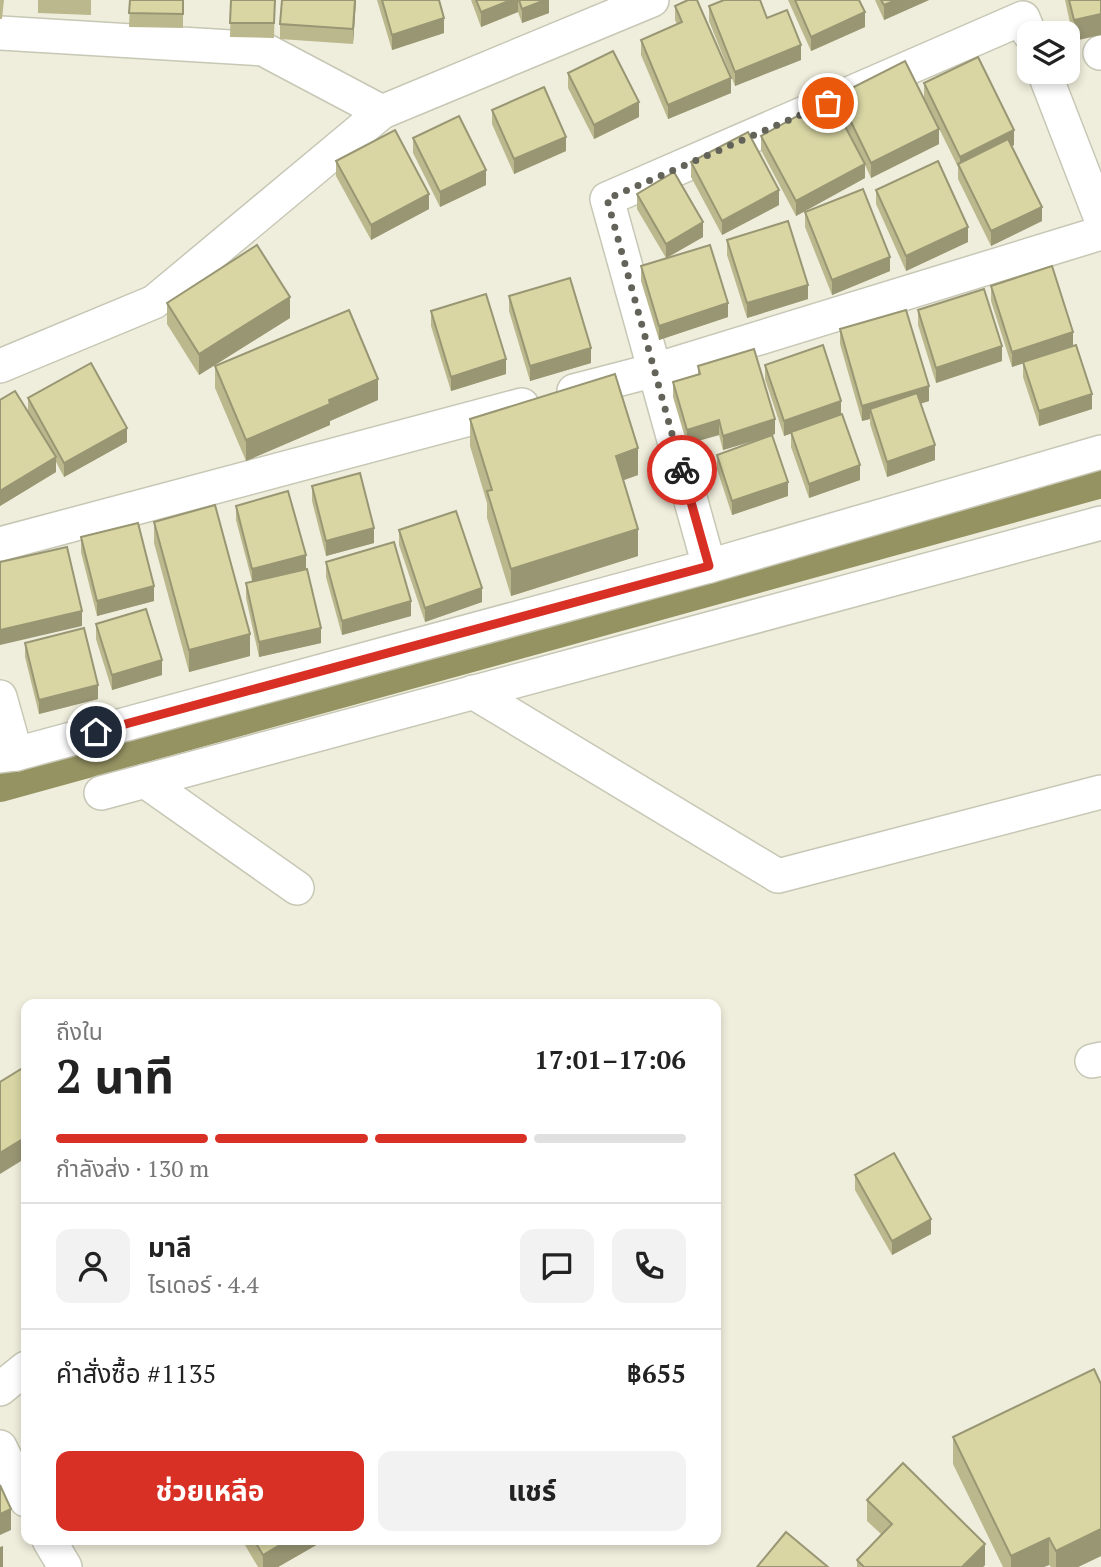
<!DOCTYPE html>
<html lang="th">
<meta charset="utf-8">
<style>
:root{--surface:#fff;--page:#f2f2f2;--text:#222;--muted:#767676;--line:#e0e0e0;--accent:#d93025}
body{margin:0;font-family:"PT Serif","Noto Sans Thai",serif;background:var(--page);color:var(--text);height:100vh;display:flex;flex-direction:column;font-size:26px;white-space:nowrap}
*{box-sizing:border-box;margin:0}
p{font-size:23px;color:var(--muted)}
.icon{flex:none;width:38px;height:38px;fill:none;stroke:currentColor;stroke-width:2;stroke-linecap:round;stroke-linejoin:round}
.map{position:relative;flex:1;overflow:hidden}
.panel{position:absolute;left:21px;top:999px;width:700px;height:546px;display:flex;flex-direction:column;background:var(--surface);border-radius:14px;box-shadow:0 4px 10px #0003}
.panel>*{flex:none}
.tools{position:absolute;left:1017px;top:21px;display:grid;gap:14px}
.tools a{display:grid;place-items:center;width:63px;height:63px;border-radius:14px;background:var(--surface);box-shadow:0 4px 10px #0003;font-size:35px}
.pin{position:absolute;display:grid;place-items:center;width:60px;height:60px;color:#fff;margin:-30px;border:4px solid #fff;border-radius:50%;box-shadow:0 2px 7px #0007}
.courier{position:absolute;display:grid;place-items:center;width:70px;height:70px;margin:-35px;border:5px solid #d93025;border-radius:50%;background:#fff;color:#222;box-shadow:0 2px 9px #0007}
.headline em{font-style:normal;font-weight:700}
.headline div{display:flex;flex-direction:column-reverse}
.headline{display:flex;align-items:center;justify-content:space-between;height:119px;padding:0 35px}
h1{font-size:46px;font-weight:700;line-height:52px}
.bar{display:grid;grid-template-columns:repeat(4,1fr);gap:10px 7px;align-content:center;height:84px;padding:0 35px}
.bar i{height:9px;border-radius:5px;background:var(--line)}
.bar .current{background:var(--accent)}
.bar p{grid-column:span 4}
.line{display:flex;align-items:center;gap:18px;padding:0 35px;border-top:2px solid var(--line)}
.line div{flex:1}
.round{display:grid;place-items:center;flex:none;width:74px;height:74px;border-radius:14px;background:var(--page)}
.button{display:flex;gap:14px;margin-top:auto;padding:14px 35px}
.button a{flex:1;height:80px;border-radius:14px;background:var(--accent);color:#fff;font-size:28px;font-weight:700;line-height:80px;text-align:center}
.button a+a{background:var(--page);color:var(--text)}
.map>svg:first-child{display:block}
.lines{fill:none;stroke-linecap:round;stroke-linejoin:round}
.canal{stroke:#969363;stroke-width:38}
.minor-casing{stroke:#c7c7b5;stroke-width:36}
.minor{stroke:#fff;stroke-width:33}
.wall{fill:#bbb88d}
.shaded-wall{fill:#989673}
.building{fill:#d9d6a4;stroke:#989673;stroke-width:2}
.done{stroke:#646359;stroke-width:7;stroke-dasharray:0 12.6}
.route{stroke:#d93025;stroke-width:9}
</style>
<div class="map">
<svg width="1101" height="1567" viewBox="0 0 1101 1567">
<rect width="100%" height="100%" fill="#efeedc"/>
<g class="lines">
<!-- canal -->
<path class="canal" d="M 0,783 L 1101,479"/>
<!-- minor casing -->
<g class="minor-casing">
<g id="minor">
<path d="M 0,33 L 263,49 L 382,112"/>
<path d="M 1100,53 L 1101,52"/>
<path d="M 1044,72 L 1101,219"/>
<path d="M 0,366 L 154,302 L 382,112 L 652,0"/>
<path d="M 574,391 L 655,370 L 1101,233"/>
<path d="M 0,544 L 522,405"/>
<path d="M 709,566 L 607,199 L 1023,18 L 1029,33"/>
<path d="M 473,692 L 778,876 L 1101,792"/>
<path d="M 0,697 L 16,754"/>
<path d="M 0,756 L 16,754 L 709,566 L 1101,452"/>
<path d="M 145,781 L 297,888"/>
<path d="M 101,793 L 1101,523"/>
<path d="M 1092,1061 L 1101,1059"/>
<path d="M 0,1389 L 26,1368"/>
<path d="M 0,1447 L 26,1500"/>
<path d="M 49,1540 L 65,1567"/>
</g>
</g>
<!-- minor -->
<use href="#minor" class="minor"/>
</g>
<!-- wall -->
<g class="wall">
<path d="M 0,0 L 4,0 L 2,19 L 0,19 Z"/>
<path d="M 38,0 L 91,0 L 91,15 L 38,13 Z"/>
<path d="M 130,0 L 183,0 L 183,28 L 129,27 Z"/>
<path d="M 231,0 L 275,0 L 274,38 L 230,37 Z"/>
<path d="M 356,0 L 353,44 L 280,39 L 280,24 Z"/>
<path d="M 377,0 L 439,0 L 444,33 L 392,50 Z"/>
<path d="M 471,0 L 549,0 L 549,13 L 522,23 L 518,12 L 481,27 Z"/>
<path d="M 788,0 L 859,0 L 865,27 L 811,51 Z"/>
<path d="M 875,0 L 929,0 L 884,20 Z"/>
<path d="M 1065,0 L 1101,0 L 1074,41 Z"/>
<path d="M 675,6 L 731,93 L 668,119 L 641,55 L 641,40 L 677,24 L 675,20 Z"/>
<path d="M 709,6 L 767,18 L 801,60 L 735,86 L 709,21 Z"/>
<path d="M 568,73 L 639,117 L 594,139 L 568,88 Z"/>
<path d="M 924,83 L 1014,145 L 1012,146 L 1042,221 L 991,246 L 958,179 L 958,167 L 924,98 Z"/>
<path d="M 838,95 L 939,144 L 871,178 L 865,165 L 865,178 L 796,216 L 761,150 L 761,136 L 853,141 L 838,110 Z"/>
<path d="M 492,110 L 566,151 L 514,174 L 492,124 Z"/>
<path d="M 413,138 L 486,185 L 440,207 L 413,153 Z"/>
<path d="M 336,161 L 429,209 L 371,240 L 336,176 Z"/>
<path d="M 691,162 L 779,205 L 722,235 L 691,177 Z"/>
<path d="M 876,190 L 968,242 L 906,271 L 876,204 Z"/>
<path d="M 637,194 L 703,237 L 667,258 L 728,317 L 659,340 L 641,281 L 641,266 L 666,258 L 637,209 Z"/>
<path d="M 805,212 L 890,271 L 832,295 L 805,227 Z"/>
<path d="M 727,240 L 808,299 L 747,318 L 727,255 Z"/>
<path d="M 991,286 L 1073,346 L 1092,409 L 1039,426 L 1023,377 L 1023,363 L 1012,367 L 991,301 Z"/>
<path d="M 509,296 L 591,363 L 530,381 L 509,311 Z"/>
<path d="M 167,303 L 290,318 L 199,375 L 167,324 Z"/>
<path d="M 918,310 L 1002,361 L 936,383 L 918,325 Z"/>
<path d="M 431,311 L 506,374 L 451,391 L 431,326 Z"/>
<path d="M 840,329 L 929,401 L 920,404 L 935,460 L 887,477 L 870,424 L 870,419 L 862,421 L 840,344 Z"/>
<path d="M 765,365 L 841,414 L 860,480 L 809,498 L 791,447 L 791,433 L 784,436 L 765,379 Z"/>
<path d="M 215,366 L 378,400 L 330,421 L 330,425 L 246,461 L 215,388 Z"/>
<path d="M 698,366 L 775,434 L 772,435 L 788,496 L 732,515 L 717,469 L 717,455 L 771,436 L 723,450 L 719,435 L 687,444 L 673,397 L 673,382 L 698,374 Z"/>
<path d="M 28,398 L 127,442 L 64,477 L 56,462 L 56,472 L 0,506 L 0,400 L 28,412 Z"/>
<path d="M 470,419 L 638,475 L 623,480 L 638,556 L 511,596 L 487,518 L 487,503 L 470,446 Z"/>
<path d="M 312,486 L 374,543 L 326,556 L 312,501 Z"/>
<path d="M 236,506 L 306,569 L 321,643 L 259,657 L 246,598 L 246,583 L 252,581 L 236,520 Z"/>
<path d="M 154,522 L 250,656 L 189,672 L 154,543 Z"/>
<path d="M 399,530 L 482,602 L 425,622 L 399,545 Z"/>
<path d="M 81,537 L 154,601 L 97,616 L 81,552 Z"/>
<path d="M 326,562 L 411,616 L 342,635 L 326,577 Z"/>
<path d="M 96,624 L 162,675 L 112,690 L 96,639 Z"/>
<path d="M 25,643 L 98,699 L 39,714 L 25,657 Z"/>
<path d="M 855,1175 L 931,1234 L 892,1255 L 855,1190 Z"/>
<path d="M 1101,1384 L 1101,1556 L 1078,1567 L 1051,1567 L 1049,1565 L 1044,1567 L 1003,1567 L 953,1464 L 953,1437 Z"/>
<path d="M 867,1500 L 985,1565 L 983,1567 L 857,1567 L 857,1560 L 881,1534 L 867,1521 Z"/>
<path d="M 242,1540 L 325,1540 L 278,1567 L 258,1567 Z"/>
</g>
<!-- shaded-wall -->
<g class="shaded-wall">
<path d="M 355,0 L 356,0 L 353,44 L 353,29 Z"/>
<path d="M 511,0 L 518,0 L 518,12 L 481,27 L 481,12 Z"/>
<path d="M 545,0 L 549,0 L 549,13 L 522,23 L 522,9 Z"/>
<path d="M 896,0 L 929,0 L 884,20 L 884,5 Z"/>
<path d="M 865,12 L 865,27 L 811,51 L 811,37 Z"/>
<path d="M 1101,14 L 1101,35 L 1074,41 L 1074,20 Z"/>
<path d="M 444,18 L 444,33 L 392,50 L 392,35 Z"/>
<path d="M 801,45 L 801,60 L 735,86 L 735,72 Z"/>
<path d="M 731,78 L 731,93 L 668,119 L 668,105 Z"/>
<path d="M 639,102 L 639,117 L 594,139 L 594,125 Z"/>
<path d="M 939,129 L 939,144 L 871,178 L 871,163 Z"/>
<path d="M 1014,130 L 1014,145 L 961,171 L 960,169 L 960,157 Z"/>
<path d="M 566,137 L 566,151 L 514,174 L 514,159 Z"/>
<path d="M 865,164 L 865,178 L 796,216 L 796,201 Z"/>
<path d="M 486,170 L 486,185 L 440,207 L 440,192 Z"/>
<path d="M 779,190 L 779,205 L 722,235 L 722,221 Z"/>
<path d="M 429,194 L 429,209 L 371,240 L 371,225 Z"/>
<path d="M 1042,207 L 1042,221 L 991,246 L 991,231 Z"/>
<path d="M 703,222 L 703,237 L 666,258 L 666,244 Z"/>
<path d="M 968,227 L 968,242 L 906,271 L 906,256 Z"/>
<path d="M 890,257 L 890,271 L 832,295 L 832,280 Z"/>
<path d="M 808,285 L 808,299 L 747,318 L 747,303 Z"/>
<path d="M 290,297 L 290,318 L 199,375 L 199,354 Z"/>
<path d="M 728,303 L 728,317 L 659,340 L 659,326 Z"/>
<path d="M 1073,332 L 1073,347 L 1012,367 L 1012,352 Z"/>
<path d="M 1002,346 L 1002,361 L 936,383 L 936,368 Z"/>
<path d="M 591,348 L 591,363 L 530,381 L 530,366 Z"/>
<path d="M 506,359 L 506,374 L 451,391 L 451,377 Z"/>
<path d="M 378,379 L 378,400 L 330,421 L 330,425 L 246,461 L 246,440 L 329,400 Z"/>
<path d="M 929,386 L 929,401 L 873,418 L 870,409 L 870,419 L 862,421 L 862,406 Z"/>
<path d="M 1092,394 L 1092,409 L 1039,426 L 1039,411 Z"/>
<path d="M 841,401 L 841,416 L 784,436 L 784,421 Z"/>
<path d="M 775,419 L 775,434 L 723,450 L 723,436 Z"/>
<path d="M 719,420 L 719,435 L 687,444 L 687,430 Z"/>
<path d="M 127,428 L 127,442 L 64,477 L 64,463 Z"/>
<path d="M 935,445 L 935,460 L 887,477 L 887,462 Z"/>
<path d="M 638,448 L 638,475 L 616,483 L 616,456 Z"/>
<path d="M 56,457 L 56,472 L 0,506 L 0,491 Z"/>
<path d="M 860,465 L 860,480 L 809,498 L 809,484 Z"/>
<path d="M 788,482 L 788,496 L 732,515 L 732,501 Z"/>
<path d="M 374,528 L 374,543 L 326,556 L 326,541 Z"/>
<path d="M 638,529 L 638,556 L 511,596 L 511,569 Z"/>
<path d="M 306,555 L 306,569 L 252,584 L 252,569 Z"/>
<path d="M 154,586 L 154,601 L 97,616 L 97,601 Z"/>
<path d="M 482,588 L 482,602 L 425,622 L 425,608 Z"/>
<path d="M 411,601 L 411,616 L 342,635 L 342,621 Z"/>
<path d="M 82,611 L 82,626 L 0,645 L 0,630 Z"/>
<path d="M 321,628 L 321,643 L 259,657 L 259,642 Z"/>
<path d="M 250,634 L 250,656 L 189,672 L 189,650 Z"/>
<path d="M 162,660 L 162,675 L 112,690 L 112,675 Z"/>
<path d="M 98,685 L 98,699 L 39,714 L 39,700 Z"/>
<path d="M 26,1137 L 26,1158 L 0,1174 L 0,1153 Z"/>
<path d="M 931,1219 L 931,1234 L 892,1255 L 892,1241 Z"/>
<path d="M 11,1509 L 11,1530 L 0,1535 L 0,1514 Z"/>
<path d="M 1101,1529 L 1101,1556 L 1078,1567 L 1056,1567 L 1056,1551 Z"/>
<path d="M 1049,1538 L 1049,1565 L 1044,1567 L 1011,1567 L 1011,1556 Z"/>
<path d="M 288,1540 L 325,1540 L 278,1567 L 263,1567 L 263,1555 Z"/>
<path d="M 985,1544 L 985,1565 L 983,1567 L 962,1567 Z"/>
<path d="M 3,1546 L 3,1567 L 0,1567 L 0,1547 Z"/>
</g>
<!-- building -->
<g class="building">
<path d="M 130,0 L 183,0 L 183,14 L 129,13 Z"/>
<path d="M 231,0 L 275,0 L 274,23 L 230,23 Z"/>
<path d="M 282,0 L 355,0 L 353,29 L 280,24 Z"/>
<path d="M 382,0 L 439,0 L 444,18 L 392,35 Z"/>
<path d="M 476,0 L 511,0 L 481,12 Z"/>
<path d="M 519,0 L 545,0 L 522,9 Z"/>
<path d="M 688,0 L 697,0 L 731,78 L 668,105 L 641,40 L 682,22 L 675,6 Z"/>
<path d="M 724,0 L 760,0 L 767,18 L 787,10 L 801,45 L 735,72 L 709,6 Z"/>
<path d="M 795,0 L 859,0 L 865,12 L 811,37 Z"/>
<path d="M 881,0 L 896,0 L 884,5 Z"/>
<path d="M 1069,0 L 1101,0 L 1101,14 L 1074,20 Z"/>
<path d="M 613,51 L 639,102 L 594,125 L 568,73 Z"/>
<path d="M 978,57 L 1014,130 L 960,157 L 924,83 Z"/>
<path d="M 905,61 L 939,129 L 871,163 L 838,95 Z"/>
<path d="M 544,87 L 566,137 L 514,159 L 492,110 Z"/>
<path d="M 830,98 L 865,164 L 796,201 L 761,136 Z"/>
<path d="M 459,116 L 486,170 L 440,192 L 413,138 Z"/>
<path d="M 395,130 L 429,194 L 371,225 L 336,161 Z"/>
<path d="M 748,132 L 779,190 L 722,221 L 691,162 Z"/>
<path d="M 1008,139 L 1042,207 L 991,231 L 958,164 Z"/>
<path d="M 938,161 L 968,227 L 906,256 L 876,190 Z"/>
<path d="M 674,172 L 703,222 L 666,244 L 637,194 Z"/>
<path d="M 863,189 L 890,257 L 832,280 L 805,212 Z"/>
<path d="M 788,221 L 808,285 L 747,303 L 727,240 Z"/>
<path d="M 257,245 L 290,297 L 199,354 L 167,303 Z"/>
<path d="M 710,245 L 728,303 L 659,326 L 641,266 Z"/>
<path d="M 1052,266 L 1073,332 L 1012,352 L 991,286 Z"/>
<path d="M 570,278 L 591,348 L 530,366 L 509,296 Z"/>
<path d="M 984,289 L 1002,346 L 936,368 L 918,310 Z"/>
<path d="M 486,294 L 506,359 L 451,377 L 431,311 Z"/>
<path d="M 349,310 L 378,379 L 329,400 L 330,404 L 246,440 L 215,366 Z"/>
<path d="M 906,310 L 929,386 L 862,406 L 840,329 Z"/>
<path d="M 823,345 L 841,401 L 784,421 L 765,365 Z"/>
<path d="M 1076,345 L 1092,394 L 1039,411 L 1023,362 Z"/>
<path d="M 754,349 L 775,419 L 723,436 L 719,420 L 687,430 L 673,382 L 700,374 L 698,366 Z"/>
<path d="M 91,363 L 127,428 L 64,463 L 28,398 Z"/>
<path d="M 615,374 L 638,448 L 616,456 L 638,529 L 511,569 L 487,491 L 492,490 L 470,419 Z"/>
<path d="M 15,391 L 56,457 L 0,491 L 0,400 Z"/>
<path d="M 917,393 L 935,445 L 887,462 L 870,409 Z"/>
<path d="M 842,414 L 860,465 L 809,484 L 791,432 Z"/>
<path d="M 772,435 L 788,482 L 732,501 L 717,455 Z"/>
<path d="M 360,473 L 374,528 L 326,541 L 312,486 Z"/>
<path d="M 288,491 L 306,555 L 252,569 L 236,506 Z"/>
<path d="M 215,505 L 250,634 L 189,650 L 154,522 Z"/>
<path d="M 456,511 L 482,588 L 425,608 L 399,530 Z"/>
<path d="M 138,523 L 154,586 L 97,601 L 81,537 Z"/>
<path d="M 394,542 L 411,601 L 342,621 L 326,562 Z"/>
<path d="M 67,547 L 82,611 L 0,630 L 0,562 Z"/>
<path d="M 307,569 L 321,628 L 259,642 L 246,583 Z"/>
<path d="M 146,609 L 162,660 L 112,675 L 96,624 Z"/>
<path d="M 84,628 L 98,685 L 39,700 L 25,643 Z"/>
<path d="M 26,1066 L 26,1137 L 0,1153 L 0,1082 Z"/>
<path d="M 894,1153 L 931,1219 L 892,1241 L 855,1175 Z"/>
<path d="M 1094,1369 L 1101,1384 L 1101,1529 L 1056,1551 L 1049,1538 L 1011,1556 L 953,1437 Z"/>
<path d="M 903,1463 L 985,1544 L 962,1567 L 864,1567 L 857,1560 L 892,1524 L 867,1500 Z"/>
<path d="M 0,1485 L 11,1509 L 0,1514 Z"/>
<path d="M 786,1532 L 828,1567 L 757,1567 Z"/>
<path d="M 254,1540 L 288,1540 L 263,1555 Z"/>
</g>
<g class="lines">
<!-- done -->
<path class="done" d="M 682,470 L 607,199 L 828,103"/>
<!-- route -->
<path class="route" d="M 96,732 L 709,566 L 682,470"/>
</g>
</svg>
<div class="tools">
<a><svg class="icon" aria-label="layers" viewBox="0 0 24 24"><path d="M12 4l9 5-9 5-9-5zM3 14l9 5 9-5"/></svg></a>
</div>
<div class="pin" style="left:828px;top:103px;background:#ea580c"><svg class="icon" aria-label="bag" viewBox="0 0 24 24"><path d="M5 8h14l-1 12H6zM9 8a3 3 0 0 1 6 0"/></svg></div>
<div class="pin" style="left:96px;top:732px;background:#1f2937"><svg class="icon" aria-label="home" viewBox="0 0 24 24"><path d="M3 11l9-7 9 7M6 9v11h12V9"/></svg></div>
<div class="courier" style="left:682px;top:470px"><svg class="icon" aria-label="bike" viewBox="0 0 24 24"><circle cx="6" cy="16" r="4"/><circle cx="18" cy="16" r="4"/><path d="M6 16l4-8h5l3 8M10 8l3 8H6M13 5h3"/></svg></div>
<section class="panel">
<div class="headline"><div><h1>2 นาที</h1><p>ถึงใน</p></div><em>17:01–17:06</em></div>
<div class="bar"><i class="current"></i><i class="current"></i><i class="current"></i><i></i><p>กำลังส่ง · 130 m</p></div>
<div class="line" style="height:126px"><a class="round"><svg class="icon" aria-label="person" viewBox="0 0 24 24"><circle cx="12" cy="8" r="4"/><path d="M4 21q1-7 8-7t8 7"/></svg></a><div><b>มาลี</b><p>ไรเดอร์ · 4.4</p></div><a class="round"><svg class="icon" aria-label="chat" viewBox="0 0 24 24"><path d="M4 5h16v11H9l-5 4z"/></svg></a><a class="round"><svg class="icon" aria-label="phone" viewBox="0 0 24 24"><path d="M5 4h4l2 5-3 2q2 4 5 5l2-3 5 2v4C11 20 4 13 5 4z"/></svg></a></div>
<div class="line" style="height:91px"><div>คำสั่งซื้อ #1135</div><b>฿655</b></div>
<div class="button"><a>ช่วยเหลือ</a><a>แชร์</a></div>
</section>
</div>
